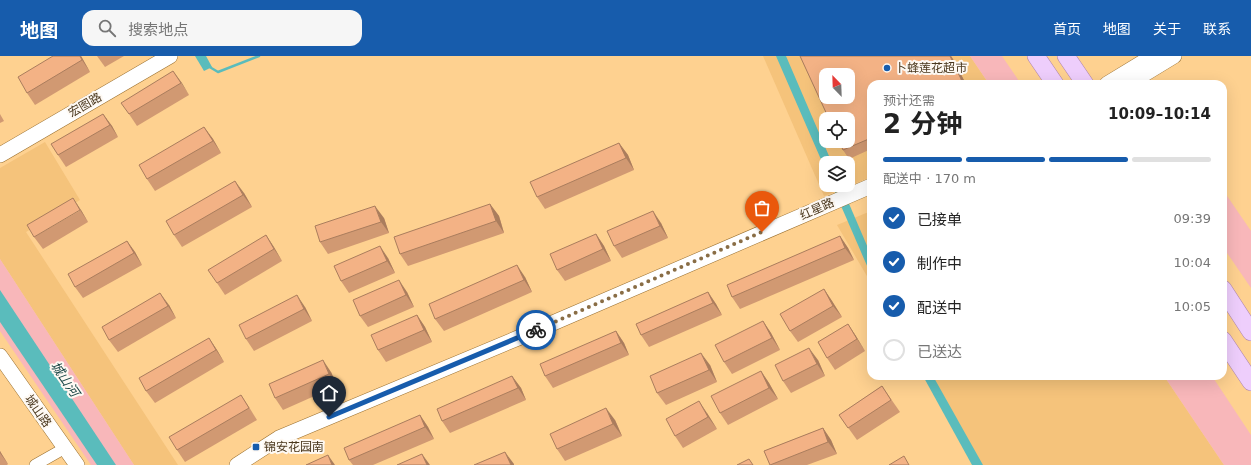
<!DOCTYPE html>
<html lang="zh">
<meta charset="utf-8">
<style>
:root{--surface:#fff;--page:#f6f6f6;--text:#222;--muted:#767676;--line:#e0e0e0;--accent:#175cac}
body{margin:0;font-family:"DejaVu Sans","Noto Sans SC",sans-serif;background:var(--page);color:var(--text);height:100vh;display:flex;flex-direction:column;font-size:15px;white-space:nowrap}
*{box-sizing:border-box;margin:0}
p{font-size:13px;color:var(--muted)}
.icon{flex:none;width:22px;height:22px;fill:none;stroke:currentColor;stroke-width:2;stroke-linecap:round;stroke-linejoin:round}
.map{position:relative;flex:1;overflow:hidden}
.details{position:absolute;left:867px;top:24px;width:360px;height:300px;display:flex;flex-direction:column;background:var(--surface);border-radius:12px;box-shadow:0 4px 16px #0002}
.details>*{flex:none}
.needle{width:26px;rotate:337deg}
.fabs{position:absolute;left:819px;top:12px;display:grid;gap:8px}
.fabs a{display:grid;place-items:center;width:36px;height:36px;border-radius:8px;background:var(--surface);box-shadow:0 4px 16px #0002;font-size:20px}
.pin{position:absolute;display:grid;place-items:center;width:34px;height:34px;color:#fff;margin:-41px -17px;border-radius:50% 50% 50% 0;rotate:-45deg;box-shadow:0 0 4px #0007}
.pin .icon{rotate:45deg}
.courier{position:absolute;display:grid;place-items:center;width:40px;height:40px;margin:-20px;border:3px solid #175cac;border-radius:50%;background:#fff;color:#222;box-shadow:0 1px 5px #0007}
.summary em{font-style:normal;font-weight:700}
.summary div{display:flex;flex-direction:column-reverse}
.summary{display:flex;align-items:center;justify-content:space-between;height:68px;padding:0 16px}
h1{font-size:26px;font-weight:700;line-height:30px}
.bar{display:grid;grid-template-columns:repeat(4,1fr);gap:6px 4px;align-content:center;height:48px;padding:0 16px}
.bar i{height:5px;border-radius:3px;background:var(--line)}
.bar .active{background:var(--accent)}
.bar p{grid-column:span 4}
ol{padding:0 16px;list-style:none}
li{display:flex;align-items:center;gap:12px;height:44px}
li p{margin-inline-start:auto}
li .icon{padding:4px;border-radius:50%;background:var(--accent);color:#fff;stroke-width:4}
li:last-child{color:var(--muted)}
li i{width:22px;height:22px;border:2px solid var(--line);border-radius:50%}
header{display:flex;align-items:center;gap:24px;box-sizing:border-box;height:56px;padding:0 20px;background:var(--accent);color:#fff}
header strong{font-size:19px}
nav{display:flex;gap:22px;margin-inline-start:auto;font-size:14px}
.search{width:280px;height:36px;background:var(--page);display:flex;align-items:center;gap:10px;box-sizing:border-box;padding:0 14px;border-radius:12px;color:var(--muted);font-size:15px}
.map>svg:first-child{display:block}
.built{fill:#f5c37b;fill-rule:evenodd}
.green{fill:#f8b7ba}
.water{fill:#5abcbc}
.lines{fill:none;stroke-linecap:round;stroke-linejoin:round}
.stream{stroke:#5abcbc;stroke-width:2.5}
.street-casing{stroke:#996f2e;stroke-width:12}
.secondary-casing{stroke:#996f2e;stroke-width:16}
.primary-casing{stroke:#ad84ad;stroke-width:18}
.street{stroke:#fff;stroke-width:11}
.secondary{stroke:#fff;stroke-width:15}
.primary{stroke:#eecefc;stroke-width:17}
.wall{fill:#d19972;fill-rule:evenodd}
.shaded-wall{fill:#aa7d5d}
.building{fill:#f3b285;stroke:#aa7d5d;fill-rule:evenodd}
.done{stroke:#896d45;stroke-width:4;stroke-dasharray:0 7.2}
.route{stroke:#175cac;stroke-width:5}
.poi-dot{fill:#175cac;stroke:#fef9f3;stroke-width:1.5}
.labels{text-anchor:middle;dominant-baseline:central;stroke-width:4;stroke-linejoin:round;paint-order:stroke}
.poi-label{font-size:12px;fill:#4a371d;stroke:#fef9f3;text-anchor:start}
.street-label{font-size:12px;fill:#4a371d;stroke:#fef9f3}
.water-label{font-size:13px;font-style:italic;fill:#113f3f;stroke:#fef9f3}
</style>
<header>
<strong>地图</strong>
<div class="search"><svg class="icon" aria-label="search" viewBox="0 0 24 24"><circle cx="10" cy="10" r="6"/><path d="M15 15l6 6"/></svg>搜索地点</div>
<nav><a>首页</a><a>地图</a><a>关于</a><a>联系</a></nav>
</header>
<div class="map">
<svg width="1251" height="409" viewBox="0 0 1251 409">
<rect width="100%" height="100%" fill="#fed190"/>
<!-- built -->
<g class="built">
<path d="M 763,0 L 970,0 L 989,28 L 871,28 L 871,121 L 824,140 ZM 826,19 L 848,19 L 848,41 L 826,41 ZM 826,63 L 848,63 L 848,85 L 826,85 ZM 826,107 L 848,107 L 848,129 L 826,129 Z"/>
<path d="M 45,86 L 80,144 L 26,176 L 178,409 L 134,409 L 0,203 L 0,112 Z"/>
<path d="M 871,155 L 871,227 L 837,169 Z"/>
<path d="M 926,320 L 1164,320 L 1224,409 L 979,409 Z"/>
</g>
<!-- green -->
<g class="green">
<path d="M 970,0 L 1002,0 L 1021,28 L 989,28 Z"/>
<path d="M 1223,134 L 1251,175 L 1251,232 L 1223,191 Z"/>
<path d="M 0,203 L 134,409 L 91,409 L 0,275 Z"/>
<path d="M 1164,320 L 1212,320 L 1251,379 L 1251,409 L 1224,409 Z"/>
</g>
<!-- water -->
<g class="water">
<path d="M 195,0 L 206,0 L 212,11 L 204,15 Z"/>
<path d="M 776,0 L 786,0 L 832,107 L 826,107 L 826,115 Z"/>
<path d="M 832,129 L 841,129 L 871,199 L 871,219 Z"/>
<path d="M 0,234 L 116,409 L 97,409 L 0,266 Z"/>
<path d="M 923,320 L 933,320 L 983,409 L 972,409 Z"/>
</g>
<g class="lines">
<!-- stream -->
<path class="stream" d="M 208,10 L 218,16 L 259,0"/>
<!-- street casing -->
<g class="street-casing">
<path id="street" d="M 35,409 L 58,396"/>
</g>
<!-- secondary casing -->
<g class="secondary-casing">
<g id="secondary">
<path d="M 1107,28 L 1153,0"/>
<path d="M 1128,28 L 1174,0"/>
<path d="M 0,99 L 170,0"/>
<path d="M 0,300 L 77,409"/>
<path d="M 237,409 L 279,382 L 518,282 L 871,130"/>
</g>
</g>
<!-- primary casing -->
<g class="primary-casing">
<g id="primary">
<path d="M 1036,0 L 1055,28"/>
<path d="M 1066,0 L 1085,28"/>
<path d="M 1223,233 L 1251,276"/>
<path d="M 1223,284 L 1251,326"/>
</g>
</g>
<!-- street -->
<use href="#street" class="street"/>
<!-- secondary -->
<use href="#secondary" class="secondary"/>
<!-- primary -->
<use href="#primary" class="primary"/>
</g>
<!-- wall -->
<g class="wall">
<path d="M 81,0 L 90,16 L 35,49 L 27,37 Z"/>
<path d="M 97,0 L 124,0 L 105,11 Z"/>
<path d="M 800,0 L 951,0 L 966,28 L 871,28 L 871,93 L 849,103 L 843,94 L 839,85 L 848,85 L 848,63 L 829,63 ZM 826,19 L 848,19 L 848,41 L 826,41 Z"/>
<path d="M 173,15 L 189,39 L 137,70 L 129,58 Z"/>
<path d="M 0,58 L 4,65 L 0,67 Z"/>
<path d="M 103,58 L 112,70 L 118,81 L 66,111 L 58,99 Z"/>
<path d="M 204,71 L 213,83 L 221,97 L 155,135 L 147,123 Z"/>
<path d="M 619,87 L 628,99 L 634,114 L 545,153 L 537,141 Z"/>
<path d="M 244,137 L 252,151 L 182,191 L 174,179 Z"/>
<path d="M 490,148 L 499,160 L 504,177 L 408,210 L 400,198 Z"/>
<path d="M 81,154 L 88,166 L 43,193 L 34,181 Z"/>
<path d="M 384,162 L 389,177 L 328,198 L 320,186 Z"/>
<path d="M 661,167 L 668,182 L 622,202 L 614,190 Z"/>
<path d="M 596,178 L 604,190 L 611,205 L 565,225 L 557,214 Z"/>
<path d="M 266,179 L 282,205 L 225,239 L 217,227 Z"/>
<path d="M 840,180 L 848,192 L 854,204 L 740,253 L 732,241 Z"/>
<path d="M 127,185 L 135,196 L 142,209 L 83,242 L 75,231 Z"/>
<path d="M 388,202 L 395,217 L 349,237 L 341,225 Z"/>
<path d="M 525,221 L 532,236 L 444,275 L 435,263 Z"/>
<path d="M 824,233 L 832,245 L 842,261 L 798,286 L 790,275 Z"/>
<path d="M 407,236 L 414,251 L 368,271 L 360,260 Z"/>
<path d="M 708,236 L 716,248 L 722,259 L 649,291 L 641,279 Z"/>
<path d="M 169,249 L 176,262 L 118,296 L 109,284 Z"/>
<path d="M 305,251 L 312,265 L 254,295 L 246,283 Z"/>
<path d="M 417,259 L 425,271 L 432,286 L 386,306 L 378,294 Z"/>
<path d="M 763,265 L 771,277 L 780,294 L 732,318 L 724,306 Z"/>
<path d="M 848,268 L 865,295 L 835,314 L 827,302 Z"/>
<path d="M 616,275 L 624,287 L 629,299 L 553,332 L 545,320 Z"/>
<path d="M 209,282 L 217,294 L 224,306 L 155,347 L 146,335 Z"/>
<path d="M 818,304 L 825,320 L 791,337 L 783,325 Z"/>
<path d="M 710,309 L 717,326 L 666,349 L 657,337 Z"/>
<path d="M 761,315 L 769,327 L 778,343 L 728,369 L 720,357 Z"/>
<path d="M 331,316 L 337,330 L 283,354 L 275,342 Z"/>
<path d="M 512,320 L 521,332 L 526,344 L 450,377 L 442,365 Z"/>
<path d="M 882,330 L 900,356 L 857,384 L 839,359 Z"/>
<path d="M 241,339 L 249,351 L 257,364 L 185,406 L 177,394 Z"/>
<path d="M 707,357 L 717,373 L 683,392 L 675,380 Z"/>
<path d="M 420,359 L 428,371 L 434,383 L 373,409 L 353,409 L 349,404 Z"/>
<path d="M 615,364 L 622,380 L 565,405 L 557,393 Z"/>
<path d="M 823,372 L 831,384 L 837,398 L 807,409 L 770,409 L 764,395 Z"/>
<path d="M 0,395 L 8,408 L 7,409 L 0,409 Z"/>
</g>
<!-- shaded-wall -->
<g class="shaded-wall">
<path d="M 80,0 L 81,0 L 90,16 L 82,4 Z"/>
<path d="M 950,0 L 951,0 L 953,3 L 966,28 L 962,28 Z"/>
<path d="M 173,15 L 182,27 L 189,39 Z"/>
<path d="M 103,58 L 112,70 L 118,81 L 110,69 Z"/>
<path d="M 204,71 L 213,83 L 221,97 L 213,85 Z"/>
<path d="M 619,87 L 628,99 L 634,114 L 626,102 Z"/>
<path d="M 235,125 L 244,137 L 252,151 L 243,139 Z"/>
<path d="M 73,142 L 81,154 L 88,166 L 80,154 Z"/>
<path d="M 490,148 L 499,160 L 504,177 L 496,165 Z"/>
<path d="M 375,150 L 384,162 L 389,177 L 381,166 Z"/>
<path d="M 653,155 L 661,167 L 668,182 L 660,170 Z"/>
<path d="M 596,178 L 604,190 L 611,205 L 603,193 Z"/>
<path d="M 266,179 L 274,191 L 282,205 L 274,193 Z"/>
<path d="M 840,180 L 848,192 L 854,204 L 845,192 Z"/>
<path d="M 127,185 L 135,196 L 142,209 L 134,197 Z"/>
<path d="M 380,190 L 388,202 L 395,217 L 387,205 Z"/>
<path d="M 517,209 L 525,221 L 532,236 L 524,224 Z"/>
<path d="M 399,224 L 407,236 L 414,251 L 406,239 Z"/>
<path d="M 824,233 L 832,245 L 842,261 L 833,250 Z"/>
<path d="M 708,236 L 716,248 L 722,259 L 713,247 Z"/>
<path d="M 160,237 L 169,249 L 176,262 L 168,250 Z"/>
<path d="M 297,239 L 305,251 L 312,265 L 304,253 Z"/>
<path d="M 417,259 L 425,271 L 432,286 L 424,274 Z"/>
<path d="M 763,265 L 771,277 L 780,294 L 772,282 Z"/>
<path d="M 848,268 L 856,280 L 865,295 L 857,283 Z"/>
<path d="M 616,275 L 624,287 L 629,299 L 621,287 Z"/>
<path d="M 209,282 L 217,294 L 224,306 L 216,294 Z"/>
<path d="M 809,292 L 818,304 L 825,320 L 817,308 Z"/>
<path d="M 701,297 L 710,309 L 717,326 L 709,314 Z"/>
<path d="M 323,304 L 331,316 L 337,330 L 329,318 Z"/>
<path d="M 761,315 L 769,327 L 778,343 L 769,332 Z"/>
<path d="M 512,320 L 521,332 L 526,344 L 518,332 Z"/>
<path d="M 699,345 L 707,357 L 717,373 L 708,361 Z"/>
<path d="M 606,352 L 615,364 L 622,380 L 613,368 Z"/>
<path d="M 420,359 L 428,371 L 434,383 L 425,371 Z"/>
<path d="M 823,372 L 831,384 L 837,398 L 828,386 Z"/>
<path d="M 0,395 L 1,397 L 8,408 L 0,397 Z"/>
<path d="M 505,396 L 514,408 L 514,409 L 511,409 Z"/>
<path d="M 422,398 L 430,409 L 427,409 Z"/>
<path d="M 328,399 L 335,409 L 332,409 Z"/>
</g>
<!-- building -->
<g class="building">
<path d="M 53,0 L 80,0 L 82,4 L 27,37 L 18,21 Z"/>
<path d="M 800,0 L 950,0 L 961,23 L 962,28 L 871,28 L 871,82 L 843,94 L 839,85 L 848,85 L 848,63 L 829,63 ZM 826,19 L 848,19 L 848,41 L 826,41 Z"/>
<path d="M 173,15 L 181,27 L 129,58 L 121,47 Z"/>
<path d="M 103,58 L 110,69 L 58,99 L 51,88 Z"/>
<path d="M 204,71 L 213,85 L 147,123 L 139,109 Z"/>
<path d="M 619,87 L 626,102 L 537,141 L 530,126 Z"/>
<path d="M 235,125 L 243,139 L 174,179 L 166,165 Z"/>
<path d="M 73,142 L 80,154 L 34,181 L 27,169 Z"/>
<path d="M 490,148 L 496,165 L 400,198 L 394,181 Z"/>
<path d="M 375,150 L 381,166 L 320,186 L 315,170 Z"/>
<path d="M 653,155 L 660,170 L 614,190 L 607,175 Z"/>
<path d="M 596,178 L 603,193 L 557,214 L 550,198 Z"/>
<path d="M 266,179 L 274,193 L 217,227 L 208,214 Z"/>
<path d="M 840,180 L 845,192 L 732,241 L 727,229 Z"/>
<path d="M 127,185 L 134,197 L 75,231 L 68,218 Z"/>
<path d="M 380,190 L 387,205 L 341,225 L 334,210 Z"/>
<path d="M 517,209 L 524,224 L 435,263 L 429,248 Z"/>
<path d="M 399,224 L 406,239 L 360,260 L 353,244 Z"/>
<path d="M 824,233 L 833,250 L 790,275 L 780,258 Z"/>
<path d="M 708,236 L 713,247 L 641,279 L 636,268 Z"/>
<path d="M 160,237 L 168,250 L 109,284 L 102,271 Z"/>
<path d="M 297,239 L 304,253 L 246,283 L 239,269 Z"/>
<path d="M 417,259 L 424,274 L 378,294 L 371,279 Z"/>
<path d="M 763,265 L 772,282 L 724,306 L 715,289 Z"/>
<path d="M 848,268 L 857,283 L 827,302 L 818,286 Z"/>
<path d="M 616,275 L 621,287 L 545,320 L 540,308 Z"/>
<path d="M 209,282 L 216,294 L 146,335 L 139,322 Z"/>
<path d="M 809,292 L 817,308 L 783,325 L 775,309 Z"/>
<path d="M 701,297 L 709,314 L 657,337 L 650,320 Z"/>
<path d="M 323,304 L 329,318 L 275,342 L 269,328 Z"/>
<path d="M 761,315 L 769,332 L 720,357 L 711,340 Z"/>
<path d="M 512,320 L 518,332 L 442,365 L 437,353 Z"/>
<path d="M 882,330 L 891,344 L 848,372 L 839,359 Z"/>
<path d="M 241,339 L 249,352 L 177,394 L 169,381 Z"/>
<path d="M 699,345 L 708,361 L 675,380 L 666,363 Z"/>
<path d="M 606,352 L 613,368 L 557,393 L 550,378 Z"/>
<path d="M 420,359 L 425,371 L 349,404 L 344,392 Z"/>
<path d="M 823,372 L 828,386 L 770,409 L 764,395 Z"/>
<path d="M 505,396 L 511,409 L 474,409 Z"/>
<path d="M 422,398 L 427,409 L 397,409 Z"/>
<path d="M 328,399 L 332,409 L 306,409 Z"/>
<path d="M 904,400 L 909,409 L 889,409 Z"/>
<path d="M 749,403 L 753,409 L 737,409 Z"/>
</g>
<g class="lines">
<!-- done -->
<path class="done" d="M 536,274 L 762,176"/>
<!-- route -->
<path class="route" d="M 329,361 L 536,274"/>
</g>
<!-- markers -->
<g class="poi-dot">
<circle cx="887" cy="12" r="4"/>
<rect x="252" y="387" width="8" height="8" rx="2"/>
</g>
<g class="labels">
<!-- poi labels -->
<g class="poi-label">
<text x="895" y="12">卜蜂莲花超市</text>
<text x="264" y="391">锦安花园南</text>
</g>
<!-- street labels -->
<g class="street-label">
<text transform="translate(85 49) rotate(-30)">宏图路</text>
<text transform="translate(817 153) rotate(-24)">红星路</text>
<text transform="translate(38 355) rotate(55)">城山路</text>
</g>
<!-- water labels -->
<g class="water-label">
<text transform="translate(65 323) rotate(55)">城山河</text>
</g>
</g>
</svg>
<div class="fabs">
<a><svg class="needle" viewBox="-14 -14 28 28"><path d="M0-13l5 13h-10z" fill="#e53935"/><path d="M0 13l5-13h-10z" fill="#767676"/></svg></a>
<a><svg class="icon" aria-label="locate" viewBox="0 0 24 24"><circle cx="12" cy="12" r="6"/><path d="M12 2v4M12 18v4M2 12h4M18 12h4"/></svg></a>
<a><svg class="icon" aria-label="layers" viewBox="0 0 24 24"><path d="M12 4l9 5-9 5-9-5zM3 14l9 5 9-5"/></svg></a>
</div>
<div class="pin" style="left:762px;top:176px;background:#ea580c"><svg class="icon" aria-label="bag" viewBox="0 0 24 24"><path d="M5 8h14l-1 12H6zM9 8a3 3 0 0 1 6 0"/></svg></div>
<div class="pin" style="left:329px;top:361px;background:#1f2937"><svg class="icon" aria-label="home" viewBox="0 0 24 24"><path d="M3 11l9-7 9 7M6 9v11h12V9"/></svg></div>
<div class="courier" style="left:536px;top:274px"><svg class="icon" aria-label="bike" viewBox="0 0 24 24"><circle cx="6" cy="16" r="4"/><circle cx="18" cy="16" r="4"/><path d="M6 16l4-8h5l3 8M10 8l3 8H6M13 5h3"/></svg></div>
<section class="details">
<div class="summary"><div><h1>2 分钟</h1><p>预计还需</p></div><em>10:09–10:14</em></div>
<div class="bar"><i class="active"></i><i class="active"></i><i class="active"></i><i></i><p>配送中 · 170 m</p></div>
<ol>
<li><svg class="icon" aria-label="check" viewBox="0 0 24 24"><path d="M5 12l5 5 9-10"/></svg>已接单<p>09:39</p></li>
<li><svg class="icon" aria-label="check" viewBox="0 0 24 24"><path d="M5 12l5 5 9-10"/></svg>制作中<p>10:04</p></li>
<li><svg class="icon" aria-label="check" viewBox="0 0 24 24"><path d="M5 12l5 5 9-10"/></svg>配送中<p>10:05</p></li>
<li><i></i>已送达</li>
</ol>
</section>
</div>
